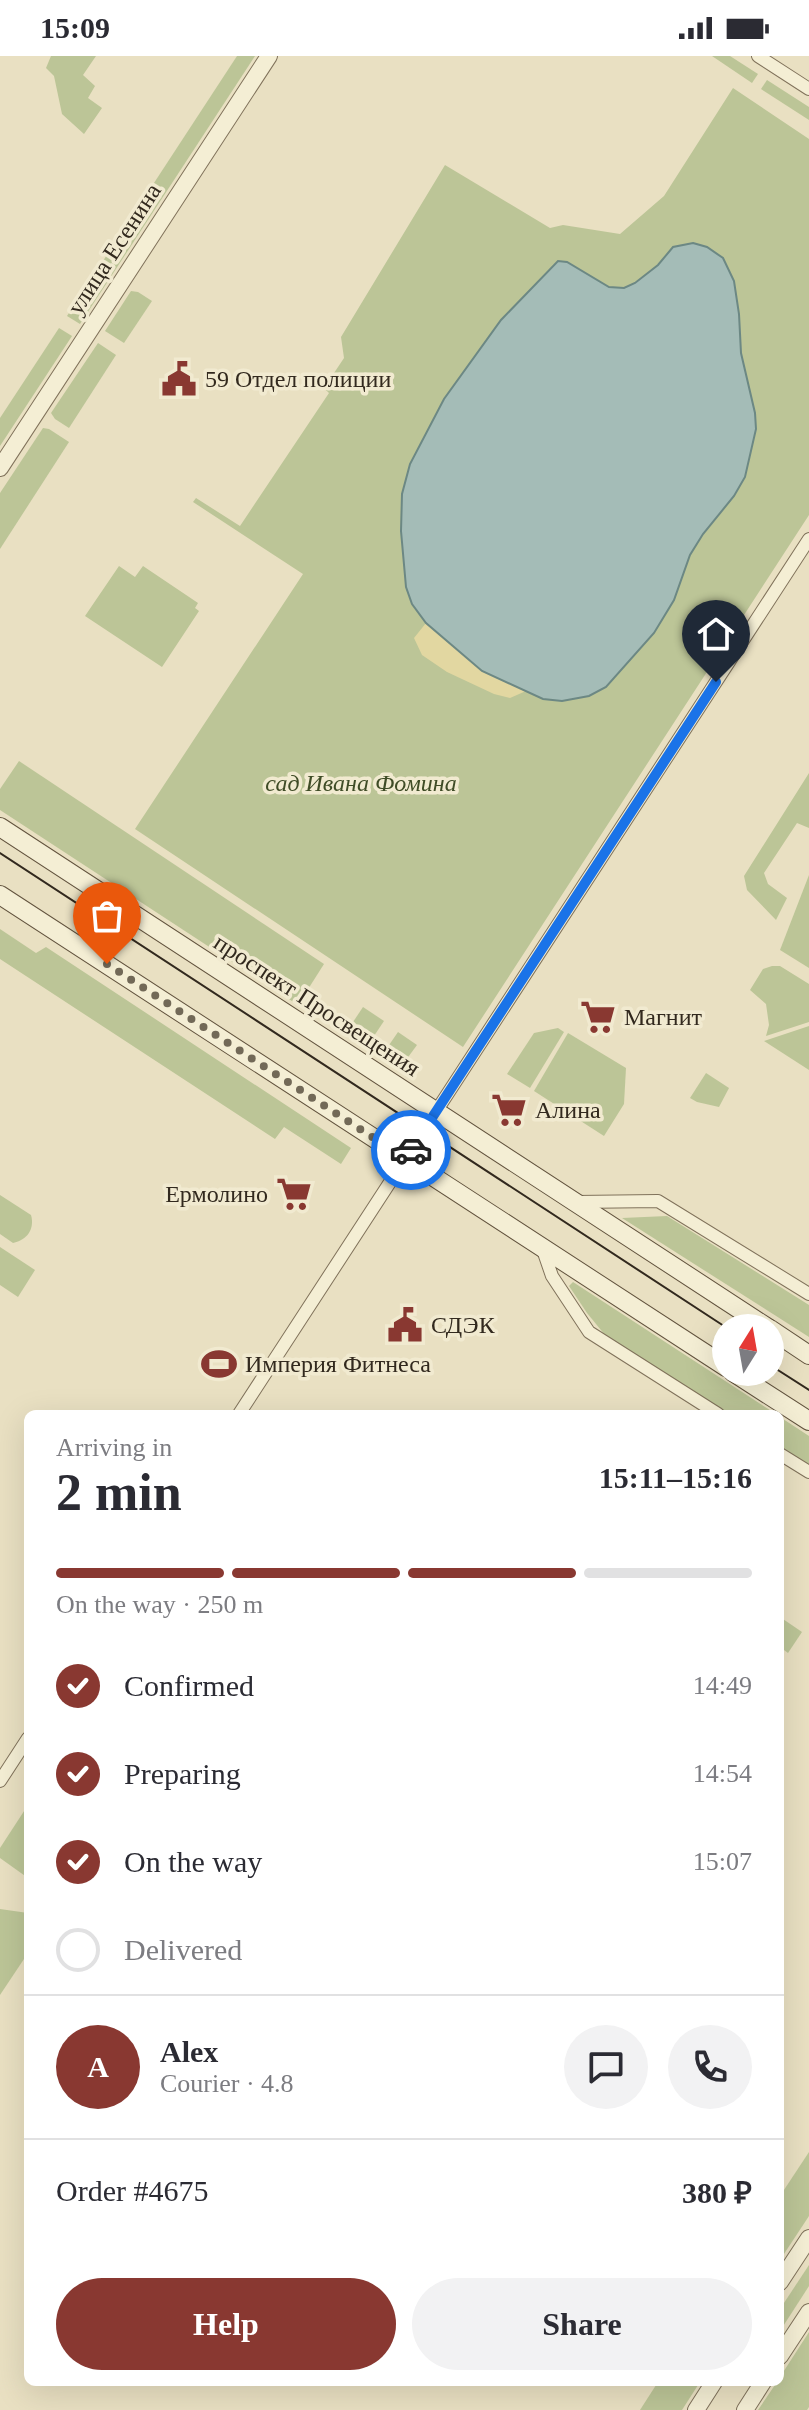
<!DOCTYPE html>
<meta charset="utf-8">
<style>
:root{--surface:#fff;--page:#f2f2f3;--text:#2b2b33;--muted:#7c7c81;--line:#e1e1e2;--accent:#893831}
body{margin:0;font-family:Georgia,serif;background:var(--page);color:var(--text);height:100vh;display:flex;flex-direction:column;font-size:30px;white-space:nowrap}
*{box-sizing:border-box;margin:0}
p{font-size:26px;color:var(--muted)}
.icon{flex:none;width:44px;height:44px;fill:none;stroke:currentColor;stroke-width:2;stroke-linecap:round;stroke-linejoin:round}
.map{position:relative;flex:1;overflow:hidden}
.panel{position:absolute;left:24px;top:1354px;width:760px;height:976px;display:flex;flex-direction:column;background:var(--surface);border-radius:12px;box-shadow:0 8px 32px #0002}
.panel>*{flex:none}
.needle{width:52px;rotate:11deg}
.fabs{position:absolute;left:712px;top:1258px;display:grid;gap:16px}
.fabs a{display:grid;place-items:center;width:72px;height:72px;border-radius:50%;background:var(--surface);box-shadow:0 8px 32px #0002;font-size:40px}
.pin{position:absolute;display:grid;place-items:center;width:68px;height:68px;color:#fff;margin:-82px -34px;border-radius:50% 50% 50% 0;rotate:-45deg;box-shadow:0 0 8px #0007}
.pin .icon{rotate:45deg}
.courier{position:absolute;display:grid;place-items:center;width:80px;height:80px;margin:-40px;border:6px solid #1a73e8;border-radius:50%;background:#fff;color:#222;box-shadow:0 2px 10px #0007}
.headline em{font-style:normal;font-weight:800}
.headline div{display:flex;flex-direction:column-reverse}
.headline{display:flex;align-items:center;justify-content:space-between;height:136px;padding:0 32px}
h1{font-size:52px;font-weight:800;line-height:60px}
.bar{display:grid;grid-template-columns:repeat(4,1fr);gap:12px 8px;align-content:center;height:96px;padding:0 32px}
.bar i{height:10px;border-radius:6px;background:var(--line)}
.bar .current{background:var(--accent)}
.bar p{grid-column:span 4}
.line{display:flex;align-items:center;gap:20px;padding:0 32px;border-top:2px solid var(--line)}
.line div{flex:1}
.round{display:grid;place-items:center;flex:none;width:84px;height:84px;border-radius:42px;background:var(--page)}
ol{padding:0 32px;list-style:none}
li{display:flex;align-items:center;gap:24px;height:88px}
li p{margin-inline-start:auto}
li .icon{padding:8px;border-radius:50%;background:var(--accent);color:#fff;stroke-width:4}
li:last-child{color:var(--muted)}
li i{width:44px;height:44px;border:4px solid var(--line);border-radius:50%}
.action{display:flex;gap:16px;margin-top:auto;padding:16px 32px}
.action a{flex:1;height:92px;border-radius:48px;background:var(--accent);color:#fff;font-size:32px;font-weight:800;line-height:92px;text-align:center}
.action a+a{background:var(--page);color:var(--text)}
.status{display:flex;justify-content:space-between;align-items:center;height:56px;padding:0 40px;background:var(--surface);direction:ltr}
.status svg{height:22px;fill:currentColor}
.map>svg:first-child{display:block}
.green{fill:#bcc597;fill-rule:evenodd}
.sand{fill:#e2d7a1}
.water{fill:#a4bcb7;stroke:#6c8884;stroke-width:2}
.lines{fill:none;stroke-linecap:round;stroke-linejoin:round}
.minor-casing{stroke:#80725b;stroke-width:14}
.tertiary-casing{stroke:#80725b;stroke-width:18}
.secondary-casing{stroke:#62533e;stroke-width:20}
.minor{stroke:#f4eed4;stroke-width:12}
.tertiary{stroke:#f4eed4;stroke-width:16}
.secondary{stroke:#f4eed4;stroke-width:18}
.tram{stroke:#32291e;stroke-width:2}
.done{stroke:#726957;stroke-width:8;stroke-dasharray:0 14.4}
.route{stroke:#1a73e8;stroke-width:10}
.labels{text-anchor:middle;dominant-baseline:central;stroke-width:7;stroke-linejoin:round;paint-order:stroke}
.street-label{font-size:24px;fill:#32291e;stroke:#f1ead0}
.poi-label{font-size:24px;fill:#32291e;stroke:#f1ead0;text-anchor:start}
.park-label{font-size:24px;font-style:italic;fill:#3f4c26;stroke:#f1ead0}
</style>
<div class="status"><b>15:09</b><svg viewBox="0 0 49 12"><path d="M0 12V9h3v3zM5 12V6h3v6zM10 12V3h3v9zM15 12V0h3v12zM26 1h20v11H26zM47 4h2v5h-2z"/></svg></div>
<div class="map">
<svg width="809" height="2354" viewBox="0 0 809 2354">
<rect width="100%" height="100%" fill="#e9e0c2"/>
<!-- green -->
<g class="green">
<path d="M 51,0 L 96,0 L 83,19 L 95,30 L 88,42 L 102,52 L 84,78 L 62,58 L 54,20 L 46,12 Z"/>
<path d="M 237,0 L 255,0 L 80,268 L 67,260 Z"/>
<path d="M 712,0 L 730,0 L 758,18 L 752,27 Z"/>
<path d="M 767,24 L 809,51 L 809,64 L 761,33 Z"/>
<path d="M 733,32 L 809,83 L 809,459 L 463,991 L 135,773 L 303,518 L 193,446 L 196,442 L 240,470 L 329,337 L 324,332 L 344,302 L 341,281 L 445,109 L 550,172 L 563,169 L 620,178 L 664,140 ZM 693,187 L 739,258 L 741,297 L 755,357 L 756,373 L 690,499 L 674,544 L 606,631 L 589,640 L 562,645 L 543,643 L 482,615 L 426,567 L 412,549 L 406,531 L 401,475 L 402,438 L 410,408 L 445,343 L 501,264 L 550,213 L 567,206 L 609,231 L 624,232 L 635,227 L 658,209 L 673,191 Z"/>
<path d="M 131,235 L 138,236 L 152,245 L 124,287 L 105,275 Z"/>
<path d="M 59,272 L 72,280 L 0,390 L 0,362 Z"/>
<path d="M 98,287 L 116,299 L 69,372 L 55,363 L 51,357 Z"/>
<path d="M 43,372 L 49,373 L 69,386 L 0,493 L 0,437 Z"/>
<path d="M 119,510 L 135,521 L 143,510 L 198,547 L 195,552 L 199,555 L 162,611 L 85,560 Z"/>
<path d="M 19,705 L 324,908 L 298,949 L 0,754 L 0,733 Z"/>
<path d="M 809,717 L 809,772 L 797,767 L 764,817 L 768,828 L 787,842 L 776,864 L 747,834 L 744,820 Z"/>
<path d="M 809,819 L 809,912 L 780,894 Z"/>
<path d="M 0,873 L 36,897 L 46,891 L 351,1092 L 341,1108 L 284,1071 L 275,1083 L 0,903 Z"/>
<path d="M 772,910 L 780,910 L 809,928 L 809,966 L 766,980 L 769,969 L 766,948 L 750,934 L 763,913 Z"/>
<path d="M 363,951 L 384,965 L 374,980 L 353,966 Z"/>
<path d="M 809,970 L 809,1014 L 764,985 Z"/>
<path d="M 558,972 L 564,976 L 530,1032 L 507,1018 L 534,977 Z"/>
<path d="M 398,976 L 417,989 L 406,1004 L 387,992 Z"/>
<path d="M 568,977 L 626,1012 L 624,1048 L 604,1080 L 534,1035 Z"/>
<path d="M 706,1017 L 729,1032 L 719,1051 L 697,1046 L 690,1042 Z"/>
<path d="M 0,1139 L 31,1159 C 35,1173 27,1184 13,1187 L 0,1178 Z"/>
<path d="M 667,1160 L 809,1249 L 809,1281 L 622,1162 Z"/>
<path d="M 0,1191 L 35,1214 L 18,1241 L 0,1229 Z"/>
<path d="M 573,1226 L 776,1358 L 729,1358 L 605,1279 L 587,1257 L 569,1230 Z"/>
<path d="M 780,1361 L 809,1380 L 809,1409 L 780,1391 Z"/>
<path d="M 780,1561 L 802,1576 L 788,1597 L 780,1591 Z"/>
<path d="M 28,1749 L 28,1822 L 0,1802 L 0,1792 Z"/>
<path d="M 0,1853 L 28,1857 L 28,1897 L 0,1939 Z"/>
<path d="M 809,2096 L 809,2160 L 780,2204 L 780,2140 Z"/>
<path d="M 809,2209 L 809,2230 L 780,2275 L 780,2253 Z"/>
<path d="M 809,2276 L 809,2351 L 807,2354 L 758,2354 L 777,2326 L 780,2326 L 780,2321 Z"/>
<path d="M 658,2326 L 700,2326 L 682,2354 L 640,2354 Z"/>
</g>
<!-- sand -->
<path class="sand" d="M 426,567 L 482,615 L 526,635 L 510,642 L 494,638 L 447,616 L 422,599 L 414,582 Z"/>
<!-- water -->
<path class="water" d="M 693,187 L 707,191 L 723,202 L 734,225 L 739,258 L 741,297 L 755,357 L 756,373 L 745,421 L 734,440 L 703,478 L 690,499 L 674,544 L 654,577 L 606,631 L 589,640 L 562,645 L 543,643 L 482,615 L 426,567 L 412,548 L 406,531 L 401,475 L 402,438 L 410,408 L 444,343 L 501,264 L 558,205 L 567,206 L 609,231 L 624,232 L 635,227 L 658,209 L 673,191 Z"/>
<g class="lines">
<!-- minor casing -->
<g class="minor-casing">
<g id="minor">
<path d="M 758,0 L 809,33"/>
<path d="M 576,1146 L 658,1145 L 809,1238"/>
<path d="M 542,1191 L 552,1220 L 589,1276 L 718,1358"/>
<path d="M 239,1358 L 809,483"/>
<path d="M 780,1398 L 809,1416"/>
<path d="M 0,1725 L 28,1682"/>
</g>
</g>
<!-- tertiary casing -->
<g class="tertiary-casing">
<g id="tertiary">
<path d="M 0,412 L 269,0"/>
<path d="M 780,2226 L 809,2182"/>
<path d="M 780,2300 L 809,2256"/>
<path d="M 696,2354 L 714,2326"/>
<path d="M 745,2354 L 763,2326"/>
</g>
</g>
<!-- secondary casing -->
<g class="secondary-casing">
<g id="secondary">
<path d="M 0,771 L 768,1272"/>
<path d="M 0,839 L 726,1311"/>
<path d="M 770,1273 L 809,1299"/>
<path d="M 733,1316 L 809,1365"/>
</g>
</g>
<!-- minor -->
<use href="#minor" class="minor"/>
<!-- tertiary -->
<use href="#tertiary" class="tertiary"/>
<!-- secondary -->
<use href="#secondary" class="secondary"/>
<!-- tram -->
<g class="tram">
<path d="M 0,797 L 727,1272"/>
<path d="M 770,1309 L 809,1334"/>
</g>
</g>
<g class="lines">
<!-- done -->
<path class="done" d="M 107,908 L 406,1103 L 411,1094"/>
<!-- route -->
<path class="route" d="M 411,1094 L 716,626"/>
</g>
<!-- icons -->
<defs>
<g id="civic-bare" transform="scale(2.76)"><path d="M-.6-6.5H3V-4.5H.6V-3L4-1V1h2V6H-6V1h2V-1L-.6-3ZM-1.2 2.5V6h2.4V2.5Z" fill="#893831" stroke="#f1ead0" stroke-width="2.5" paint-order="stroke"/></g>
<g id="supermarket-bare" transform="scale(2.76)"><path d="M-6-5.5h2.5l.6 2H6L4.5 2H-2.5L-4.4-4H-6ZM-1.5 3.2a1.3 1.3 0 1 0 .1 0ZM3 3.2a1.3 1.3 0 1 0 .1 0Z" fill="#893831" stroke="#f1ead0" stroke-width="2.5" paint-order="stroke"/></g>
<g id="stadium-bare" transform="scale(2.76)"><path d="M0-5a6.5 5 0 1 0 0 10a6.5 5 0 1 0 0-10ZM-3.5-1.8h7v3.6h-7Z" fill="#893831" stroke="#f1ead0" stroke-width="2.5" paint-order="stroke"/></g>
</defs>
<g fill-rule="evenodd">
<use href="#civic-bare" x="179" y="323"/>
<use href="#supermarket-bare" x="598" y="961"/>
<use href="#supermarket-bare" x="509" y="1054"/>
<use href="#supermarket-bare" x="294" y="1138"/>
<use href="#civic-bare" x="405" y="1269"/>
<use href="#stadium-bare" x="219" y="1308"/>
</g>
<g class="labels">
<!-- street labels -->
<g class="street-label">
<text transform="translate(114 193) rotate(-57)">улица Есенина</text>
<text transform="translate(317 949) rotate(33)">проспект Просвещения</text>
</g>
<!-- poi labels -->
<g class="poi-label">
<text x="205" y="323">59 Отдел полиции</text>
<text x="624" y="961">Магнит</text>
<text x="535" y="1054">Алина</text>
<text x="268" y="1138" text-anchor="end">Ермолино</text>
<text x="431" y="1269">СДЭК</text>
<text x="245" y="1308">Империя Фитнеса</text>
</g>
<!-- park labels -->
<g class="park-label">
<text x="361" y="727">сад Ивана Фомина</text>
</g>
</g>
</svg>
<div class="fabs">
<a><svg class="needle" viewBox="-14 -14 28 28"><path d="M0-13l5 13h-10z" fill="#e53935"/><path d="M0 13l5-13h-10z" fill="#7c7c81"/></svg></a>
</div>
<div class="pin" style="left:107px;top:908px;background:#ea580c"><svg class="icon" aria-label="bag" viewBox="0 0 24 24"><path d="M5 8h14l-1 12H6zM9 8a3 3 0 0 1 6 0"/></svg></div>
<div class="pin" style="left:716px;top:626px;background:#1f2937"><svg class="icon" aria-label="home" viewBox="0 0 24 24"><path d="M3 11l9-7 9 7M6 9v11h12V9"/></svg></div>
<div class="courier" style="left:411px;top:1094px"><svg class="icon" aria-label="car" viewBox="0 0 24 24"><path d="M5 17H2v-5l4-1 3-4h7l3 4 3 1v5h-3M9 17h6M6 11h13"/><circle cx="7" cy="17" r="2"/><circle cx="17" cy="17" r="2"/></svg></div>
<section class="panel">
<div class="headline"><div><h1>2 min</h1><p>Arriving in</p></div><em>15:11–15:16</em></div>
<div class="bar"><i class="current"></i><i class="current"></i><i class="current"></i><i></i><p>On the way · 250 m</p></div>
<ol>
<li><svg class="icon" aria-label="check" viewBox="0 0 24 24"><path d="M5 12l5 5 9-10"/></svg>Confirmed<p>14:49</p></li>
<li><svg class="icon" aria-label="check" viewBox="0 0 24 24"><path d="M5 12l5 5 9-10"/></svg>Preparing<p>14:54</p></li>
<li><svg class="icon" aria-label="check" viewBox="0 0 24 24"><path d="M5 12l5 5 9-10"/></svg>On the way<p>15:07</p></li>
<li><i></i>Delivered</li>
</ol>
<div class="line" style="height:144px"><b class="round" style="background:var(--accent);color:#fff">A</b><div><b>Alex</b><p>Courier · 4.8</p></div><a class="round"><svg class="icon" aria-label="chat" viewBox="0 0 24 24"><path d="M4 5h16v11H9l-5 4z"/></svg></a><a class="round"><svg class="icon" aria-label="phone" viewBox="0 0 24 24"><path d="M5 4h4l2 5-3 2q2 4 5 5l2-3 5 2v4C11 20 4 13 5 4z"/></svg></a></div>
<div class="line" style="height:104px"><div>Order #4675</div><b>380 ₽</b></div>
<div class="action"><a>Help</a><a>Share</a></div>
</section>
</div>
